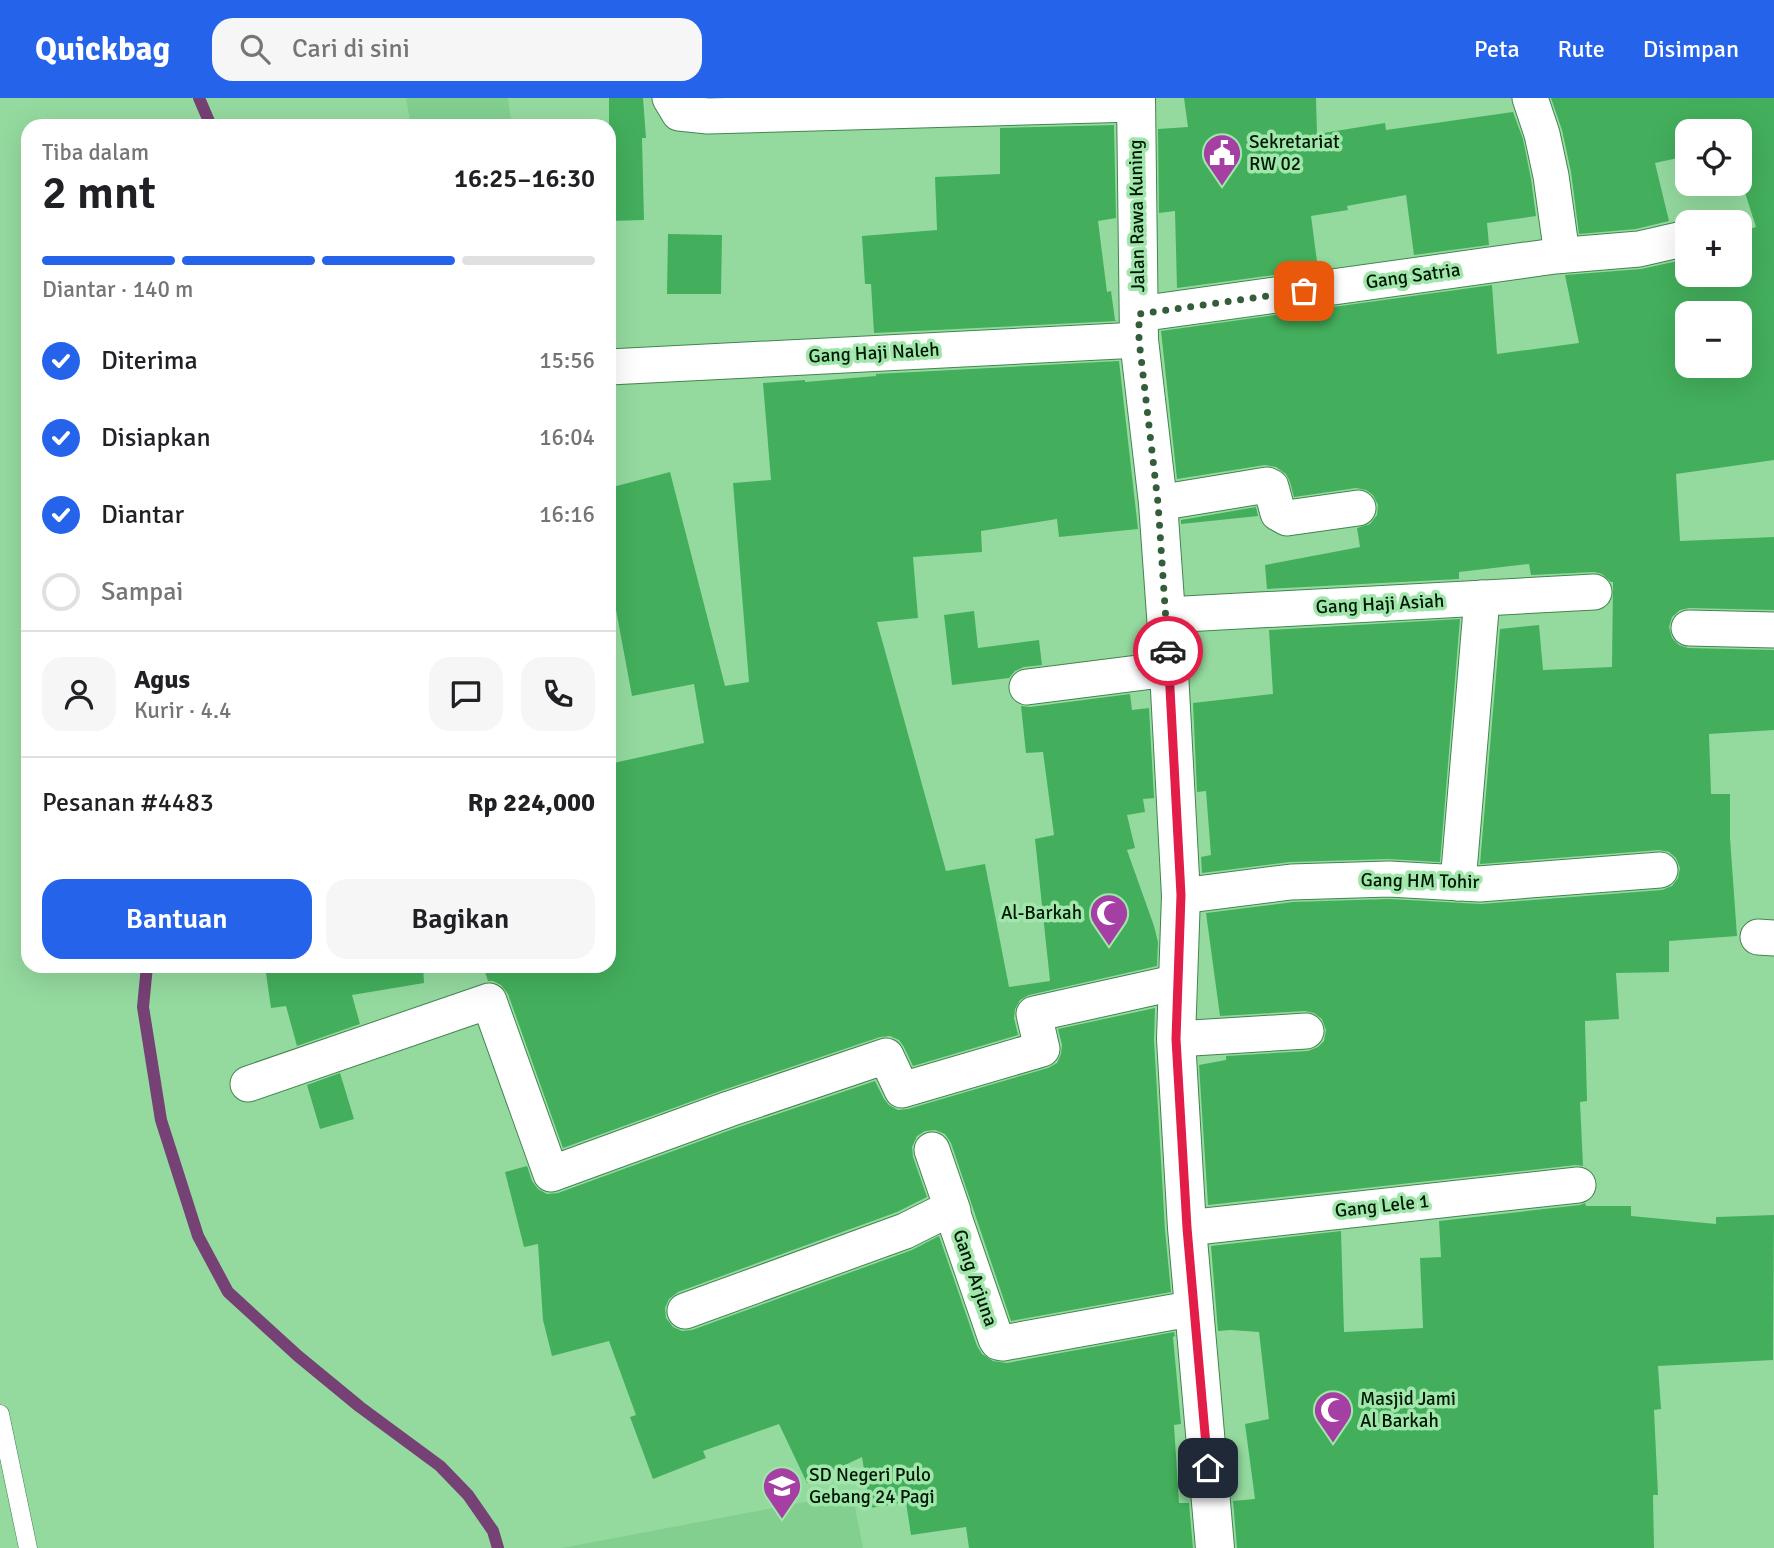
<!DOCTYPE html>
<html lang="id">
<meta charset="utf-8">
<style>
:root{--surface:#fff;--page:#f6f6f6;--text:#202124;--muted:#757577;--line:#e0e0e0;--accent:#2563eb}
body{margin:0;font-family:Signika,sans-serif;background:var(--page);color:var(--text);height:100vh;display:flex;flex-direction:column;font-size:26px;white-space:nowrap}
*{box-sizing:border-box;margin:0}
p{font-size:23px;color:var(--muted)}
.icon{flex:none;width:38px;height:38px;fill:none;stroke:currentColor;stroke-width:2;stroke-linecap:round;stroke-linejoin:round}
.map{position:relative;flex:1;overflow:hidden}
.side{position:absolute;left:21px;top:21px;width:595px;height:854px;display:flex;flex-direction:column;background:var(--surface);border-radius:21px;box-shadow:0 7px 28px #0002}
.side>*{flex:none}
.controls{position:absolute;left:1675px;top:21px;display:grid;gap:14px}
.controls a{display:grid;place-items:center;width:77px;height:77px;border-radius:14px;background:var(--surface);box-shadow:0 7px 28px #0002;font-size:35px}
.pin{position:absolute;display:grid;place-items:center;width:60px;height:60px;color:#fff;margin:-30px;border-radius:14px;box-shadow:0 4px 10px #0006}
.courier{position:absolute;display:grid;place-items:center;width:70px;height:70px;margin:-35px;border:5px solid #e11d48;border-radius:50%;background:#fff;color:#222;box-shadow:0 2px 9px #0007}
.summary em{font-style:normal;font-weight:600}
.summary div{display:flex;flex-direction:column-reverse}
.summary{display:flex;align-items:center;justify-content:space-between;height:119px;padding:0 21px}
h1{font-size:46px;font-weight:600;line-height:52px}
.bar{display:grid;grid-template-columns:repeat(4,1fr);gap:10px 7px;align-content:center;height:84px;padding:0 21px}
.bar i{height:9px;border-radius:5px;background:var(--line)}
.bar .selected{background:var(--accent)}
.bar p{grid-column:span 4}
.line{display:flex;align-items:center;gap:18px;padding:0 21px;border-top:2px solid var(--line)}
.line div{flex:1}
.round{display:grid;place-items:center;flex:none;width:74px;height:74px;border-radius:21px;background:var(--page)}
ol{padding:0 21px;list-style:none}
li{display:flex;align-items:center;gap:21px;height:77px}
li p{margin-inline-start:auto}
li .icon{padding:7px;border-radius:50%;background:var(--accent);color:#fff;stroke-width:4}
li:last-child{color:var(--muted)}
li i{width:38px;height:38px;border:4px solid var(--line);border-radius:50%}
.cta{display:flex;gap:14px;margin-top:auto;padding:14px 21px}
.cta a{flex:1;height:80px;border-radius:21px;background:var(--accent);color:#fff;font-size:28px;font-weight:600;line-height:80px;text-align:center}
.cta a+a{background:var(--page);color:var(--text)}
header{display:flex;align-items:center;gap:42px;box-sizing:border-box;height:98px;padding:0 35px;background:var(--accent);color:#fff}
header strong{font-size:33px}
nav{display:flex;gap:38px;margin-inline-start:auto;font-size:24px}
.search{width:490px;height:63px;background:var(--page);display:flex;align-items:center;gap:18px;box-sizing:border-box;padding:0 24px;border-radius:21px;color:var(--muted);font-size:26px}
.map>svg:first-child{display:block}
.built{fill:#82cf8f}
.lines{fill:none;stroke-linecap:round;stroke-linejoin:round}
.stream{stroke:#764175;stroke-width:12}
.building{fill:#43af5c;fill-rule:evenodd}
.lane-casing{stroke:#42854f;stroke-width:19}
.street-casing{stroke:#42854f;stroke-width:37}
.secondary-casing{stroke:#42854f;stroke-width:40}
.lane{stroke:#fff;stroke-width:18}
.street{stroke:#fff;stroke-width:35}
.secondary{stroke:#fff;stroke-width:38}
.done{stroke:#345d3a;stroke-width:7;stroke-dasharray:0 12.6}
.route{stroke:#e11d48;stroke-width:9}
.labels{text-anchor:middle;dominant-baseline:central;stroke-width:7;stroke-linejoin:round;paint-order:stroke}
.poi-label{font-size:19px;fill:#001904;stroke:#a1e7ab;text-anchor:start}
.street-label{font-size:19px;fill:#001904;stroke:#a1e7ab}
</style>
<header>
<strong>Quickbag</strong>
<div class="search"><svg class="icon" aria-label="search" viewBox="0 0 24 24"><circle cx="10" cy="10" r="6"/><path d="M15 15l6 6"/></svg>Cari di sini</div>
<nav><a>Peta</a><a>Rute</a><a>Disimpan</a></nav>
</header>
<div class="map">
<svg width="1774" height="1450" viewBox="0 0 1774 1450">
<rect width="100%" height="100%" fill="#94da9f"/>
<!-- built -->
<g class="built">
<path d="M 406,0 L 508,0 L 512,28 L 411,28 Z"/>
<path d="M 852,1394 L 863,1450 L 562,1450 L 852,1395 Z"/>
</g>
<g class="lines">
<!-- stream -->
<g class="stream">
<path d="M 199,0 L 211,28"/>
<path d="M 147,868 L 143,909 L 161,1022 L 198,1138 L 228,1194 L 298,1258 L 360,1309 L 440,1368 L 468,1397 L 493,1433 L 498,1450"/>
</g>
</g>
<!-- building -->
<g class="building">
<path d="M 609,0 L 643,0 L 646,40 L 642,40 L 644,122 L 609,123 Z"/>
<path d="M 1184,0 L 1316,0 L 1317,36 L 1385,25 L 1386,32 L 1513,14 L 1523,41 L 1531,81 L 1536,118 L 1487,125 L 1489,147 L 1414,157 L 1406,97 L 1347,108 L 1348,112 L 1311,118 L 1318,171 L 1177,190 L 1175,113 L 1159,115 L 1158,31 L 1188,29 Z"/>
<path d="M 1551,0 L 1774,0 L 1774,362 L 1676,376 L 1680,443 L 1774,439 L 1774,512 L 1689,510 L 1680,512 L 1672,519 L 1669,529 L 1672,540 L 1679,547 L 1688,550 L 1774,552 L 1774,632 L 1709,636 L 1711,696 L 1730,696 L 1730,740 L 1737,838 L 1669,843 L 1669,874 L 1616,875 L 1619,921 L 1585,923 L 1587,1003 L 1580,1004 L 1583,1068 L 1576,1067 L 1208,1107 L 1199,967 L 1226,962 L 1226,958 L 1308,953 L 1318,949 L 1324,943 L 1326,932 L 1322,921 L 1314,915 L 1305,913 L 1220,918 L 1206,815 L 1293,804 L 1389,801 L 1481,806 L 1662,792 L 1672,788 L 1678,780 L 1680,770 L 1676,760 L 1669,754 L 1659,752 L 1480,766 L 1500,531 L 1539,527 L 1543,572 L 1612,569 L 1613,484 L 1611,484 L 1602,476 L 1594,474 L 1531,477 L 1529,466 L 1459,474 L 1459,481 L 1267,491 L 1265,467 L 1360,449 L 1357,430 L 1370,426 L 1377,417 L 1378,407 L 1373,397 L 1366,392 L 1356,390 L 1294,399 L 1290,384 L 1286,376 L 1276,369 L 1265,367 L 1177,381 L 1161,233 L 1492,187 L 1497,256 L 1579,245 L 1565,177 L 1641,171 L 1687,161 L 1687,177 L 1740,177 L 1740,134 L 1756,129 L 1740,79 L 1740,33 L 1687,33 L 1687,58 L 1655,65 L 1669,123 L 1636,131 L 1579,136 L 1571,74 L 1562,32 ZM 1687,215 L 1740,215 L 1740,268 L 1687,268 Z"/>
<path d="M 1114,27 L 1116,120 L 1098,123 L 1107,194 L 1111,193 L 1115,222 L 1117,223 L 874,235 L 871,186 L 865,186 L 862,138 L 937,132 L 935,79 L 1000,76 L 1000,30 Z"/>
<path d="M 668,136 L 722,137 L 721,196 L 667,196 Z"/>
<path d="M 1119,263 L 1138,431 L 1059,439 L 1057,421 L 981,433 L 982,454 L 913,459 L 918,520 L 877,524 L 946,773 L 985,766 L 1009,889 L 1050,883 L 1035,741 L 1054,737 L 1043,654 L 1026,655 L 1021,608 L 1030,609 L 1130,596 L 1132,612 L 1149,610 L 1154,700 L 1143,701 L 1145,714 L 1127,717 L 1135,750 L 1127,752 L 1154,828 L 1158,844 L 1157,868 L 1029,897 L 1020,902 L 1015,911 L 1014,920 L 1018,937 L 913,968 L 904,949 L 899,942 L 890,938 L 880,939 L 723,992 L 563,1050 L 508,896 L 501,887 L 493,883 L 488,883 L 483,868 L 609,868 L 609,666 L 704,645 L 694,586 L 632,598 L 609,474 L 609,390 L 670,374 L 725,588 L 749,584 L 733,385 L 771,382 L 763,285 L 805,282 L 805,284 L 876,278 L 876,276 Z"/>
<path d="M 1256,409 L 1258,418 L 1181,426 L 1181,422 Z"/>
<path d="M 974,513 L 978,550 L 1039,542 L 1042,567 L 1024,569 L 1015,573 L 1009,580 L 952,587 L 944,517 Z"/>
<path d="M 1460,521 L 1440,764 L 1388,761 L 1290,764 L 1202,775 L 1201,759 L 1211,757 L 1206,693 L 1197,694 L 1193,605 L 1273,596 L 1269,532 Z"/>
<path d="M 265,868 L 423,868 L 424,885 L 352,897 L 360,926 L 297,948 L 286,908 L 271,910 Z"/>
<path d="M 1155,910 L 1154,942 L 1165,1132 L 1171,1194 L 1011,1223 L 951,1045 L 945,1036 L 935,1032 L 925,1033 L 917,1038 L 912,1049 L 913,1059 L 927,1099 L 897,1114 L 678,1194 L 669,1201 L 665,1210 L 666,1220 L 673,1229 L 682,1233 L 692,1232 L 912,1152 L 939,1138 L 977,1248 L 982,1256 L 993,1263 L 1007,1265 L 1174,1234 L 1175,1238 L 1173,1239 L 1181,1326 L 1174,1327 L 1179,1405 L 1189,1405 L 1193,1450 L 969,1450 L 966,1429 L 911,1437 L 906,1404 L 870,1410 L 862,1359 L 807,1385 L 779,1326 L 703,1353 L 706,1360 L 653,1381 L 630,1319 L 636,1317 L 609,1243 L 552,1258 L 543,1222 L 538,1146 L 524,1149 L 505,1074 L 527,1068 L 532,1083 L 538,1091 L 547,1096 L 558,1095 L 736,1030 L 875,983 L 884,1001 L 889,1007 L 898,1012 L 908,1011 L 1048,970 L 1057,965 L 1061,956 L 1062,947 L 1058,931 Z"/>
<path d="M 340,975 L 354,1021 L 320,1031 L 307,987 Z"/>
<path d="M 1585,1105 L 1586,1108 L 1631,1108 L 1631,1118 L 1716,1126 L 1716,1119 L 1774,1117 L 1773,1262 L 1658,1268 L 1661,1311 L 1654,1312 L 1658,1397 L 1653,1397 L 1654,1450 L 1237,1450 L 1233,1403 L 1255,1401 L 1245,1326 L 1269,1321 L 1259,1234 L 1231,1232 L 1218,1233 L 1211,1148 L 1341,1133 L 1344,1234 L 1423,1230 L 1420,1160 L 1441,1159 L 1439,1123 L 1580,1107 Z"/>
</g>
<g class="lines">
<!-- lane casing -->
<g class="lane-casing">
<path id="lane" d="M 0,1316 L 28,1450"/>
</g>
<!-- street casing -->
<g class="street-casing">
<g id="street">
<path d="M 670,0 L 679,15 L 708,18 L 1135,6"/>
<path d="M 1530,0 L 1542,36 L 1551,78 L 1562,157"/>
<path d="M 1139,216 L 1555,158 L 1639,151 L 1687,140"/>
<path d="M 609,269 L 1139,242"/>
<path d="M 1158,405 L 1267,387 L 1271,389 L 1278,415 L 1287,420 L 1358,410"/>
<path d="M 1166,517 L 1594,494"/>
<path d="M 1689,530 L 1774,532"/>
<path d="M 1027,589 L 1169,571"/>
<path d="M 1458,785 L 1482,500"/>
<path d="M 1181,798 L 1291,784 L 1389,781 L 1479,786 L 1660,772"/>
<path d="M 1758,839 L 1774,840"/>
<path d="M 1176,941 L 1306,933"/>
<path d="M 248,986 L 489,903 L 551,1076 L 729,1011 L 886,958 L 902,992 L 1042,951 L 1034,916 L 1178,884"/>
<path d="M 932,1052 L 953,1113 L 948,1115"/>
<path d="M 1187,1130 L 1578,1087"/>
<path d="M 685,1213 L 905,1133 L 937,1117 L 946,1114 L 953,1117 L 956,1125 L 996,1241 L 998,1244 L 1003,1245 L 1195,1210"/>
</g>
</g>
<!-- secondary casing -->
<g class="secondary-casing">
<path id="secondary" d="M 1136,0 L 1139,242 L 1158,405 L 1166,517 L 1181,798 L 1176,941 L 1187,1130 L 1215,1450"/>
</g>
<!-- lane -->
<use href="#lane" class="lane"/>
<!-- street -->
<use href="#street" class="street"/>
<!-- secondary -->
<use href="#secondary" class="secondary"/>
</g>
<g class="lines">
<!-- done -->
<path class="done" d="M 1168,553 L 1158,405 L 1139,242 L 1139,216 L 1304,193"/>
<!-- route -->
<path class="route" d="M 1168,553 L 1181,797 L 1176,941 L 1187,1130 L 1208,1370"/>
</g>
<!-- icons -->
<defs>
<g id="civic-pin" transform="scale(2.0125)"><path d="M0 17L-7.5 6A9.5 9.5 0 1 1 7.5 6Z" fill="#a53fa3" stroke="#a1e7ab"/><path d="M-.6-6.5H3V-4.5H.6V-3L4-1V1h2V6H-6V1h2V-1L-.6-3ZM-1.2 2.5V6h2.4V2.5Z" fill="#fff"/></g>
<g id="mosque-pin" transform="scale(2.0125)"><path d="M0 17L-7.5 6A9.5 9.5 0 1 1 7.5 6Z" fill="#a53fa3" stroke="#a1e7ab"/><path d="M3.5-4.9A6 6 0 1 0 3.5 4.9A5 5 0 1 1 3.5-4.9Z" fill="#fff"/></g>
<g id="school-pin" transform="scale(2.0125)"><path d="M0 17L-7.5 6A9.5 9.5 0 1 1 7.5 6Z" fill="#a53fa3" stroke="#a1e7ab"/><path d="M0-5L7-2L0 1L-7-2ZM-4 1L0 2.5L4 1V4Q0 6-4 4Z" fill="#fff"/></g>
</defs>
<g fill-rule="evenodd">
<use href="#civic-pin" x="1222" y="55"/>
<use href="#mosque-pin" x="1109" y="815"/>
<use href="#mosque-pin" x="1333" y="1312"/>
<use href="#school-pin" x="782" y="1388"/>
</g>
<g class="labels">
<!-- poi labels -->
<g class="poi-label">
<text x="1249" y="44">Sekretariat<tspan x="1249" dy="22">RW 02</tspan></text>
<text x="1082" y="815" text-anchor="end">Al-Barkah</text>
<text x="1360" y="1301">Masjid Jami<tspan x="1360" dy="22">Al Barkah</tspan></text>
<text x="809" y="1377">SD Negeri Pulo<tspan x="809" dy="22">Gebang 24 Pagi</tspan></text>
</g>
<!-- street labels -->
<g class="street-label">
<text transform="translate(1137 118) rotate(-91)">Jalan Rawa Kuning</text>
<text transform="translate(1413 178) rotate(-8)">Gang Satria</text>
<text transform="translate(874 255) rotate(-3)">Gang Haji Naleh</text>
<text transform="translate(1380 506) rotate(-3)">Gang Haji Asiah</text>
<text transform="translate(1420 783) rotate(1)">Gang HM Tohir</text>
<text transform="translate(1382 1108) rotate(-6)">Gang Lele 1</text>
<text transform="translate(975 1180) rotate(71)">Gang Arjuna</text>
</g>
</g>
</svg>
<div class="controls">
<a><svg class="icon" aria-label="locate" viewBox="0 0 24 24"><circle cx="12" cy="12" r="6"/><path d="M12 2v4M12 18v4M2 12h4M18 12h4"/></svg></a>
<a>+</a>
<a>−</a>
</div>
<div class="pin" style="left:1304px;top:193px;background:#ea580c"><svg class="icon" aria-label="bag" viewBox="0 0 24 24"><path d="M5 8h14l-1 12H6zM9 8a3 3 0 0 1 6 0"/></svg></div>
<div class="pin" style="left:1208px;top:1370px;background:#1f2937"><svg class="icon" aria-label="home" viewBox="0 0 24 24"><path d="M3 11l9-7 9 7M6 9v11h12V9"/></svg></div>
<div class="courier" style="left:1168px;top:553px"><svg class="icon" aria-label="car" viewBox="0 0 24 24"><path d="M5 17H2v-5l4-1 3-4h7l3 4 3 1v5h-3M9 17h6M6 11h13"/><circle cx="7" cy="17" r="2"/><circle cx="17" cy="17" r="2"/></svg></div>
<section class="side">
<div class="summary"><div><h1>2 mnt</h1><p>Tiba dalam</p></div><em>16:25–16:30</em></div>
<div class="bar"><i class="selected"></i><i class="selected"></i><i class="selected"></i><i></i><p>Diantar · 140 m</p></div>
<ol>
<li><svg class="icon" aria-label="check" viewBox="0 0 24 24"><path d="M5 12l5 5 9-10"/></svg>Diterima<p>15:56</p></li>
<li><svg class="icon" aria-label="check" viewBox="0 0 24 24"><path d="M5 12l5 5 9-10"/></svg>Disiapkan<p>16:04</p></li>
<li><svg class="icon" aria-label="check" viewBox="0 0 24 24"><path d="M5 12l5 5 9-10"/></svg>Diantar<p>16:16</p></li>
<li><i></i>Sampai</li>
</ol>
<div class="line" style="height:126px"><a class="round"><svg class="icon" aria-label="person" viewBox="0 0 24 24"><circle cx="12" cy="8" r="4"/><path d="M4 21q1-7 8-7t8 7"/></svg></a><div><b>Agus</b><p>Kurir · 4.4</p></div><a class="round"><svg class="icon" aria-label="chat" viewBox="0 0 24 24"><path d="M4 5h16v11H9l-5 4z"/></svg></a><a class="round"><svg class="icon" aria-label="phone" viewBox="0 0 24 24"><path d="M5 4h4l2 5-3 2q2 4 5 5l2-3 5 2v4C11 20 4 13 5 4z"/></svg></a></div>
<div class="line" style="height:91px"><div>Pesanan #4483</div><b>Rp 224,000</b></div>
<div class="cta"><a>Bantuan</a><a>Bagikan</a></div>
</section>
</div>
